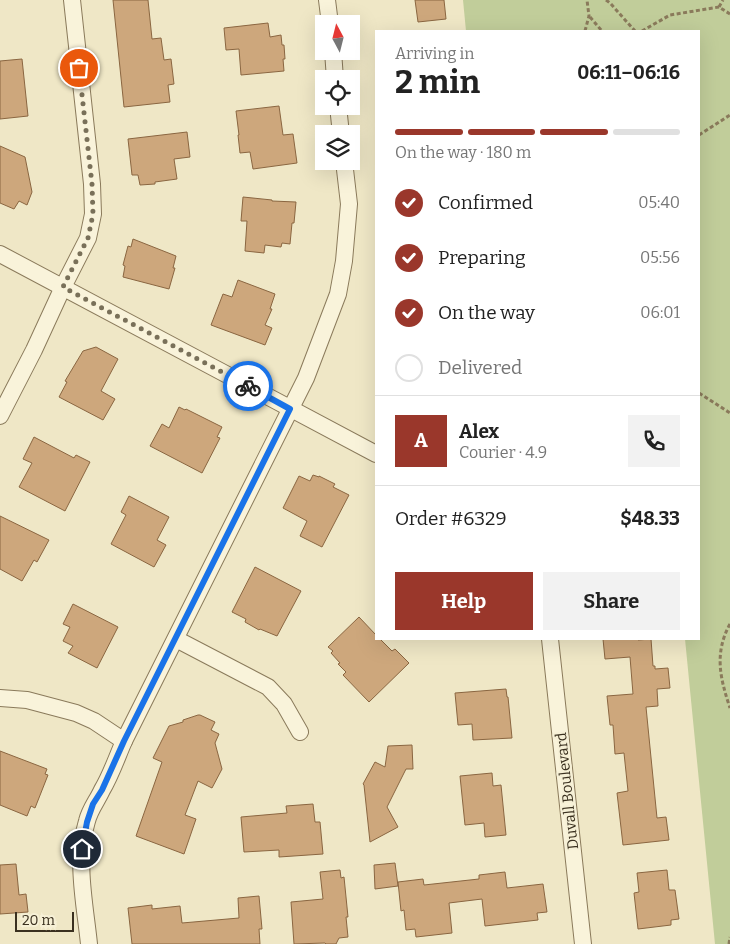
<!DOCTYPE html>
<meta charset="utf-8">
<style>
:root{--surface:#fff;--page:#f2f2f2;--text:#222;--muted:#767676;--line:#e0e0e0;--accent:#9a372b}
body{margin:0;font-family:Bitter,serif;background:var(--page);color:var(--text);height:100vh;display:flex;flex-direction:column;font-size:19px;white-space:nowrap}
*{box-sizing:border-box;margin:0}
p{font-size:16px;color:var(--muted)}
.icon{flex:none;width:28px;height:28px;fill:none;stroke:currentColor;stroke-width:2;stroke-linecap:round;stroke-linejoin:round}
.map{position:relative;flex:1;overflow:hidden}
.drawer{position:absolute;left:375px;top:30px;width:325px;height:610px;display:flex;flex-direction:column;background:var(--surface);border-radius:0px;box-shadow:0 5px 20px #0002}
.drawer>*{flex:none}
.needle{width:32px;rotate:353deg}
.tools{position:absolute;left:315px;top:15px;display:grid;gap:10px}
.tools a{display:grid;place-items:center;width:45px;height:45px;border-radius:0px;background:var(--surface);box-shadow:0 5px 20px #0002;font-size:25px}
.scale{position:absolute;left:15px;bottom:12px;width:59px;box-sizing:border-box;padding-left:5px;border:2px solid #3a301f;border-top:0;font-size:14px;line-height:18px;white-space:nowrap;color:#3a301f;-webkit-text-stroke:4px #f6f0d6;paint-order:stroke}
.pin{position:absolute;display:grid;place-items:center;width:42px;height:42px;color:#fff;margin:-21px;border:2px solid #fff;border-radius:50%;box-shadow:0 1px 5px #0007}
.courier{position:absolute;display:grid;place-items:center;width:50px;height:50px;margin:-25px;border:4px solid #1a73e8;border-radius:50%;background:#fff;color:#222;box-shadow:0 1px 6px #0007}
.summary em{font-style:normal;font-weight:700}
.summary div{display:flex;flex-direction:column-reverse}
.summary{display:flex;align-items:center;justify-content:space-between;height:85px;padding:0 20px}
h1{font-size:32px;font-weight:700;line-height:38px}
.bar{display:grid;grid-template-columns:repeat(4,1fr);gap:8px 5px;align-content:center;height:60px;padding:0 20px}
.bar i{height:6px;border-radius:4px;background:var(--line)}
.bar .on{background:var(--accent)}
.bar p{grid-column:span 4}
.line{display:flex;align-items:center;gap:12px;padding:0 20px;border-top:1px solid var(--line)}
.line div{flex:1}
.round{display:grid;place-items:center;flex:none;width:52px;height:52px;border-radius:0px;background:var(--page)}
ol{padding:0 20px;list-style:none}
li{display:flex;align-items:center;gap:15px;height:55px}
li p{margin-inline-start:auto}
li .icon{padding:5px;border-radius:50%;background:var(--accent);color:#fff;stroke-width:4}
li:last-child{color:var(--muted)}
li i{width:28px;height:28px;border:2px solid var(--line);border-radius:50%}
.action{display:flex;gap:10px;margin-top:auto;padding:10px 20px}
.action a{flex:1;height:58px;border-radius:0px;background:var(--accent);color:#fff;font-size:20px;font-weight:700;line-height:58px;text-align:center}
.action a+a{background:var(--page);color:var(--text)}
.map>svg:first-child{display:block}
.green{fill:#c1cd9a}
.building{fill:#cda77c;stroke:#8a6641}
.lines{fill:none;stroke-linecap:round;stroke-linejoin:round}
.street-casing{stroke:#8a7a5b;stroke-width:18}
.path{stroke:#8a7a5b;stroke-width:3;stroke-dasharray:4 2.5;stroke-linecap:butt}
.street{stroke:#f9f3da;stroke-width:16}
.done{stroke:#797059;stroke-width:5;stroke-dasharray:0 9}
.route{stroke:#1a73e8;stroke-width:6}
.labels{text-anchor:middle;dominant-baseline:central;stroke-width:4;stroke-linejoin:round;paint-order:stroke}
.street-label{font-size:15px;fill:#3a301f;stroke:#f6f0d6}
</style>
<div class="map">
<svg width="730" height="944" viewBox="0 0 730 944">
<rect width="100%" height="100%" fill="#efe7c6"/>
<!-- green -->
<path class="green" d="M 463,0 L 730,0 L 730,944 L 715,944 L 685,639 L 699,639 L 699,31 L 466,31 Z"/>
<!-- building -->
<g class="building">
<path d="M 113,0 L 148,0 L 152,39 L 161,38 L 164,60 L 171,59 L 174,84 L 168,85 L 170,102 L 124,107 Z"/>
<path d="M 415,0 L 444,0 L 446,19 L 418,22 Z"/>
<path d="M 268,23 L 270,37 L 281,35 L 282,45 L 284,45 L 285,59 L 283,59 L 284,71 L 241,75 L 239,49 L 226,50 L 224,28 Z"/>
<path d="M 22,59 L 28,116 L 0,119 L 0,61 Z"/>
<path d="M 279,106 L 283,135 L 293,134 L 297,163 L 253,169 L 250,152 L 240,153 L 238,135 L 239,135 L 236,111 Z"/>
<path d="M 187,132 L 190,157 L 174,159 L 177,179 L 155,182 L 155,184 L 140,185 L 138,175 L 132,175 L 128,139 Z"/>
<path d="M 0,146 L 25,157 L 32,192 L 27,205 L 19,201 L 14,209 L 0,203 Z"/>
<path d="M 243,197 L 272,200 L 272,201 L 296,202 L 294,223 L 292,223 L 290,244 L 282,243 L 281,247 L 265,245 L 264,253 L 245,251 L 247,221 L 241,221 Z"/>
<path d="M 133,239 L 176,256 L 173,268 L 175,268 L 169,289 L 123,277 L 125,266 L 123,265 L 128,246 L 131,247 Z"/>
<path d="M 238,280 L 275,294 L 270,309 L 272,309 L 265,325 L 272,328 L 265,345 L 211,325 L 223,294 L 232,297 Z"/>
<path d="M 96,347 L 118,359 L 101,391 L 115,399 L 103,420 L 59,397 L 67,382 L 65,381 L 83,351 Z"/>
<path d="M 179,407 L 185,410 L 186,409 L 222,427 L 217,437 L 220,438 L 202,473 L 150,446 L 162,424 L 169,428 Z"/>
<path d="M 34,437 L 74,458 L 76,455 L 90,462 L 65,511 L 19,487 L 32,463 L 23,459 Z"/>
<path d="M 313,475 L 319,477 L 319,476 L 335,484 L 333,487 L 349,495 L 322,547 L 300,536 L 307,521 L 283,508 L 299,476 L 310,481 Z"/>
<path d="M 129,496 L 169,517 L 157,540 L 166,545 L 154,567 L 111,544 L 126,515 L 121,512 Z"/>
<path d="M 0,516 L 49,540 L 37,562 L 34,560 L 22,581 L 0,569 Z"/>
<path d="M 255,567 L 301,591 L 277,636 L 260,629 L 259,630 L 245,622 L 246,619 L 232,612 Z"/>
<path d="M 73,604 L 118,627 L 97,668 L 68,653 L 73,646 L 63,641 L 70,627 L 63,624 Z"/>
<path d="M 359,617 L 376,635 L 376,639 L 380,639 L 392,651 L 395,649 L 409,663 L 369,702 L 343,675 L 346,672 L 338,664 L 340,663 L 331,653 L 333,651 L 328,647 Z"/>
<path d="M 603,639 L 638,639 L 638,640 L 651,639 L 653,666 L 655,666 L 655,669 L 668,668 L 670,688 L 657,689 L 658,706 L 646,707 L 657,818 L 666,817 L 669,840 L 623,845 L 617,793 L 628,791 L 624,753 L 615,754 L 613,725 L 610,725 L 607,696 L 633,694 L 630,657 L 605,659 Z"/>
<path d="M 506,689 L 507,697 L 508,697 L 512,738 L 473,740 L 472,724 L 458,725 L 455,693 Z"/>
<path d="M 198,715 L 200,715 L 215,722 L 211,730 L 219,734 L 215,743 L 222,769 L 212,788 L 198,781 L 185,815 L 196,819 L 184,854 L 136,836 L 162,762 L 153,758 L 169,726 L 183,722 L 183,720 Z"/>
<path d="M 412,745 L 413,769 L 406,769 L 387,807 L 398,827 L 370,842 L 364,785 L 363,784 L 375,762 L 385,767 L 388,746 Z"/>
<path d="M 0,751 L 47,769 L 45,774 L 48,775 L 35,808 L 31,806 L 27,816 L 0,805 Z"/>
<path d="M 492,773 L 493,786 L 501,785 L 506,835 L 485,837 L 484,823 L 465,825 L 460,776 Z"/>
<path d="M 313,804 L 315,822 L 320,822 L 323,854 L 279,857 L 279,850 L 244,852 L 241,817 L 287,813 L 286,806 Z"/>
<path d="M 395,863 L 398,886 L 375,889 L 374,865 Z"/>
<path d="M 16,864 L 19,895 L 26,894 L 28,912 L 0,914 L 0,865 Z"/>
<path d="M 340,870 L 341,878 L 344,877 L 348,917 L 346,917 L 348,937 L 339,938 L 336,944 L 326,944 L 325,943 L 294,944 L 291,902 L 323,899 L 320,872 Z"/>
<path d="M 667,870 L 669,890 L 675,890 L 679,919 L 671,920 L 671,925 L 638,929 L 634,893 L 639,892 L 637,873 Z"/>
<path d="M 505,872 L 507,888 L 543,884 L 547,912 L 537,913 L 538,920 L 485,926 L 482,899 L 449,903 L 452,933 L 416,937 L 415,929 L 406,930 L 404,910 L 401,911 L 398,882 L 423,879 L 424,885 L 479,879 L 479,875 Z"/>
<path d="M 259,896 L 262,929 L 259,929 L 260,944 L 132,944 L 128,908 L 152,905 L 152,909 L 180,906 L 182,923 L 239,918 L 238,898 Z"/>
</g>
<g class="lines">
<!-- street casing -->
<g class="street-casing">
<g id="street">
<path d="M 327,0 L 330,24"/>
<path d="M 333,51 L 335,79"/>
<path d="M 338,106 L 341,134"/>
<path d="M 0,254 L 376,454"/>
<path d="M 0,416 L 34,350 L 63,287 L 88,238 L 93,214 L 92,184 L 72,0"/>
<path d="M 176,639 L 268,687 L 284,704 L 300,732"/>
<path d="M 550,639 L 583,944"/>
<path d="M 0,698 L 27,700 L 76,713 L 94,721 L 124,741"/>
<path d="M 89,944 C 85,904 75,861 87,821 C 90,809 97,801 102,790 C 111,775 117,757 124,741 L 306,378 L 338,294 L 344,261 L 349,204 L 344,161"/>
</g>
</g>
<!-- path -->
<g class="path">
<path d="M 606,0 L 610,3 L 635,31"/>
<path d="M 719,7 L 723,0"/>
<path d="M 590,17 L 602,31"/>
<path d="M 585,31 L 589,16 L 587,0"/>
<path d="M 642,31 L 670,15 L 719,7 L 730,14"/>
<path d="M 699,135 L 730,115"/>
<path d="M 699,393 L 730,413"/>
<path d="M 730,624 C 714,653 720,678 730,708"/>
<path d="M 729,944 L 730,937"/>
</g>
<!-- street -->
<use href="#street" class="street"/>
</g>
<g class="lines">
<!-- done -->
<path class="done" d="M 79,68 L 92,184 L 93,214 L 88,238 L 63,287 L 248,386"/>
<!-- route -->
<path class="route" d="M 82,849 L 87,822 L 93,804 L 102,790 L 124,741 L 290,409 L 248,386"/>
</g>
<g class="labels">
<!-- street labels -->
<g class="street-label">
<text transform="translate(567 791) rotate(-96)">Duvall Boulevard</text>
</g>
</g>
</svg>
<div class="tools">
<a><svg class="needle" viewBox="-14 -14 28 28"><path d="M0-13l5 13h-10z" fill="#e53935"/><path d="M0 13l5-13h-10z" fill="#767676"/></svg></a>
<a><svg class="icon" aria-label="locate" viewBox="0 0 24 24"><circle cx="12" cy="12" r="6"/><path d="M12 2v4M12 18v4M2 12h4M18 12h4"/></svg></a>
<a><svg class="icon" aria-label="layers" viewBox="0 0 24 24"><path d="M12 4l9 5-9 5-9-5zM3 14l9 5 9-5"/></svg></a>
</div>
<div class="scale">20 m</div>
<div class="pin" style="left:79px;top:68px;background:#ea580c"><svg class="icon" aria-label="bag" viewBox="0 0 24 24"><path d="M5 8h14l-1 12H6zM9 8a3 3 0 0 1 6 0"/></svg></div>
<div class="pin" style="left:82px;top:849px;background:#1f2937"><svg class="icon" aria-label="home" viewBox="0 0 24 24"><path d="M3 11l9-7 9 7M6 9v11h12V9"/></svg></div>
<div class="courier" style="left:248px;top:386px"><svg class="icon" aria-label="bike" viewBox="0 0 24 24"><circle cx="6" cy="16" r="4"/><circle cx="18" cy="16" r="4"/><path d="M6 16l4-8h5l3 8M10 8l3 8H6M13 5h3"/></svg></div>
<section class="drawer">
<div class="summary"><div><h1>2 min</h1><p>Arriving in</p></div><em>06:11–06:16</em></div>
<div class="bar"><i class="on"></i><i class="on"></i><i class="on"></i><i></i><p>On the way · 180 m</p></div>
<ol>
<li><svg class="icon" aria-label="check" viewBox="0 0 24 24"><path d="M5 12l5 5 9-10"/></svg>Confirmed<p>05:40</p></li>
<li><svg class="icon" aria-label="check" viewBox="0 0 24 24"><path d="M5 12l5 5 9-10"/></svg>Preparing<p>05:56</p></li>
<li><svg class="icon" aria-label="check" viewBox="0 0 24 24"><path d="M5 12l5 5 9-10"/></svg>On the way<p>06:01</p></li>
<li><i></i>Delivered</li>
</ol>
<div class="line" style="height:90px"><b class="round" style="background:var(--accent);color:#fff">A</b><div><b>Alex</b><p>Courier · 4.9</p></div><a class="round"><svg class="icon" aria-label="phone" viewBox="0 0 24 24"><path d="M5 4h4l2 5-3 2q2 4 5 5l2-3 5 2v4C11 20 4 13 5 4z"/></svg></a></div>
<div class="line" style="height:65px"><div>Order #6329</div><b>$48.33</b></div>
<div class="action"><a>Help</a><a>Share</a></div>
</section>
</div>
